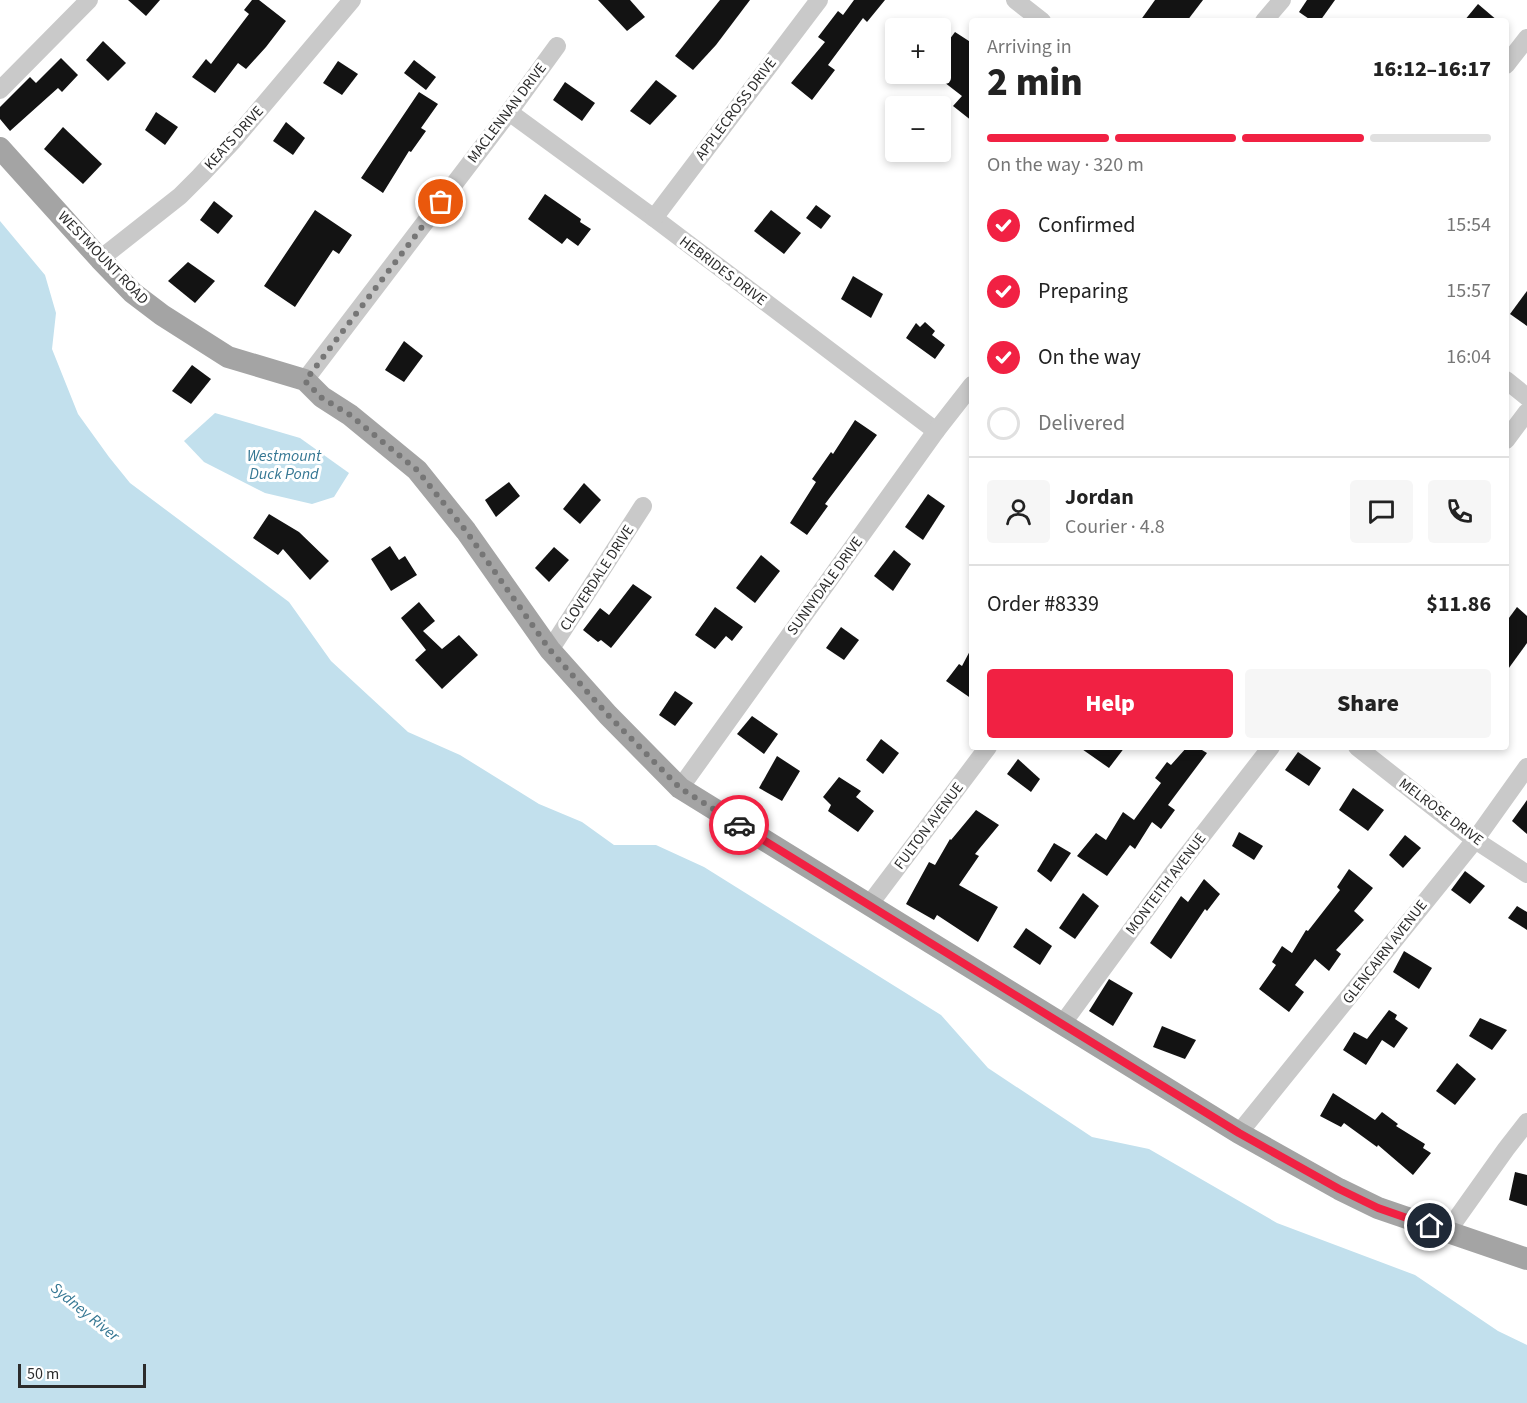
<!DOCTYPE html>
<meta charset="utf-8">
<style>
:root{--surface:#fff;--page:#f6f6f6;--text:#222;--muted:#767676;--line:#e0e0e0;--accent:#f12143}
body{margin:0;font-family:"Source Sans 3",sans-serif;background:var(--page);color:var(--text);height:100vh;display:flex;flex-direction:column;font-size:22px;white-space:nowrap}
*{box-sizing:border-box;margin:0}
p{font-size:20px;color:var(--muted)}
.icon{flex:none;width:33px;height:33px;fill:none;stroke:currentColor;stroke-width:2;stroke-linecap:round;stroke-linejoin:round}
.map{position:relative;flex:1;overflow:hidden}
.sheet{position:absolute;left:969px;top:18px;width:540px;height:732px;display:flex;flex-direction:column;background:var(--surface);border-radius:6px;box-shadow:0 3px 9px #0003}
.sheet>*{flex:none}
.tools{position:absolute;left:885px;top:18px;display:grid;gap:12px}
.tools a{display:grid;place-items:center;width:66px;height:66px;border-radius:6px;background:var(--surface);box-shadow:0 3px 9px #0003;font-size:30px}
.scale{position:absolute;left:18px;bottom:15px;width:128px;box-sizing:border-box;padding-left:6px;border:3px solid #2c2c2c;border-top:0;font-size:16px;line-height:21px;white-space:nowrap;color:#2c2c2c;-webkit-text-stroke:4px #fff;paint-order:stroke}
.pin{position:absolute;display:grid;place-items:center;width:51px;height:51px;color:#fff;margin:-26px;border:3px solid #fff;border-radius:50%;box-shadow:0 2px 6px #0007}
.courier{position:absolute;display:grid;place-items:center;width:60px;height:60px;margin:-30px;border:4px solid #f12143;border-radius:50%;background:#fff;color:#222;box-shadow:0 2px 8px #0007}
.summary em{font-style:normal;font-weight:800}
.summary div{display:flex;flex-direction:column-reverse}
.summary{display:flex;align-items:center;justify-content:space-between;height:102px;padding:0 18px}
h1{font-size:39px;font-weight:800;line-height:45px}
.bar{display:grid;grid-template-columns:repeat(4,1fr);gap:9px 6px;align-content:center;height:72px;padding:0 18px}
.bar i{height:8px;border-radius:4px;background:var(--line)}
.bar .on{background:var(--accent)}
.bar p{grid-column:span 4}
.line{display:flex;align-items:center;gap:15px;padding:0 18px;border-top:2px solid var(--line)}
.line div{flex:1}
.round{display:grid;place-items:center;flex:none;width:63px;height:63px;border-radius:6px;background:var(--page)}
ol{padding:0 18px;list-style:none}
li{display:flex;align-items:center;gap:18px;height:66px}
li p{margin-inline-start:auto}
li .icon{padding:6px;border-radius:50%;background:var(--accent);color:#fff;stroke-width:4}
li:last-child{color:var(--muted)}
li i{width:33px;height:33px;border:3px solid var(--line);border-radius:50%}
.button{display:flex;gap:12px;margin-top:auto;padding:12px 18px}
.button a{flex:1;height:69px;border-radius:6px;background:var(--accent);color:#fff;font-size:24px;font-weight:800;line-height:69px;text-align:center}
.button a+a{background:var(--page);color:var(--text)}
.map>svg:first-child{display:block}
.water{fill:#c2e0ed}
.building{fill:#131313}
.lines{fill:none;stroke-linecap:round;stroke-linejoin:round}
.minor{stroke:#c9c9c9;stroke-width:18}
.major{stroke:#a4a4a4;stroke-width:22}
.done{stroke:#767676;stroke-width:6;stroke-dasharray:0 10.8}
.route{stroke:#f12143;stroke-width:8}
.labels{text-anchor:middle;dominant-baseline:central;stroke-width:6;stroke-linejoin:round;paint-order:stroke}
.street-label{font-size:15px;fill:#2c2c2c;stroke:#fff}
.water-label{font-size:16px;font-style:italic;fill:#357793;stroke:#fff}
</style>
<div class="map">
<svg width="1527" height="1403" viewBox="0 0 1527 1403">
<rect width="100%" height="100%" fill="#fff"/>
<!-- water -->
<g class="water">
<path d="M 0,221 L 45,275 L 56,313 L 52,349 L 78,414 L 109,457 L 130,483 L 289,602 L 331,661 L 408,732 L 460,755 L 539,804 L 582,822 L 614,845 L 656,845 L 704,867 L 941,1015 L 988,1068 L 1092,1137 L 1149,1149 L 1277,1223 L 1415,1275 L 1498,1331 L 1527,1345 L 1527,1403 L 0,1403 Z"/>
<path d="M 215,413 L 300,438 L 349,473 L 334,497 L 312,504 L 265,493 L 204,462 L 184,441 Z"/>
</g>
<!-- building -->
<g class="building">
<path d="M 128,0 L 160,0 L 146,16 Z"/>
<path d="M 252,0 L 259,0 L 286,21 L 266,47 L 246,69 L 238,63 L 215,93 L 192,77 L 206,59 L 211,64 L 249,14 L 244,10 Z"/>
<path d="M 598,0 L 630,0 L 645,17 L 627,31 Z"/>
<path d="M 720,0 L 750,0 L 716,45 L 693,70 L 675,56 Z"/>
<path d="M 854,0 L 885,0 L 867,22 L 863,18 L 828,65 L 835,70 L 812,100 L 791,83 L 825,42 L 818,37 L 838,11 L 843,15 Z"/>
<path d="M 1155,0 L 1203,0 L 1187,21 L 1140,21 Z"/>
<path d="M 1307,0 L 1335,0 L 1320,21 L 1312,21 L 1299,12 Z"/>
<path d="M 1478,4 L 1498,21 L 1464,21 Z"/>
<path d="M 955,32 L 972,43 L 972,121 L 953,106 L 962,96 L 940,79 L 940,52 Z"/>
<path d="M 103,41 L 126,63 L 108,81 L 86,60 Z"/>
<path d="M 61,58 L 78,75 L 62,92 L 58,88 L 10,131 L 0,119 L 0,107 L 30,77 L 36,83 Z"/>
<path d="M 414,60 L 436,77 L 426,90 L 404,73 Z"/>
<path d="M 338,61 L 358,74 L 342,95 L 323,83 Z"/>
<path d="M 656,80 L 677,96 L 650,125 L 630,111 Z"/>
<path d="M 565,82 L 595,103 L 582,121 L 553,100 Z"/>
<path d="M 419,92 L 438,104 L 421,128 L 426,131 L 411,152 L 409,151 L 383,193 L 361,178 Z"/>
<path d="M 156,112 L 178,127 L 165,145 L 145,130 Z"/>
<path d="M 286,122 L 305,138 L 293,155 L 273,141 Z"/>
<path d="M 63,127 L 102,164 L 83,184 L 44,149 Z"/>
<path d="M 545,194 L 581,219 L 580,222 L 591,229 L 578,246 L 567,238 L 562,244 L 528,219 Z"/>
<path d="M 214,201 L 233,216 L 218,234 L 200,220 Z"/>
<path d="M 816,205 L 831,216 L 821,229 L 806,218 Z"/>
<path d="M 315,210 L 352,235 L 339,254 L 333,250 L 295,307 L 264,286 Z"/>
<path d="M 771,210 L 801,233 L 784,254 L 754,231 Z"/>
<path d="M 188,262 L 215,281 L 195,303 L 168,281 Z"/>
<path d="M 853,276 L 883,294 L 871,318 L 841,299 Z"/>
<path d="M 1527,291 L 1527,326 L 1510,314 Z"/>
<path d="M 925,322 L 935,331 L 932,335 L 945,345 L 935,359 L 906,338 L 916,323 L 920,327 Z"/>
<path d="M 404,341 L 423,356 L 404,382 L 385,370 Z"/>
<path d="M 192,365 L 211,379 L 191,404 L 172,391 Z"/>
<path d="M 855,420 L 877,435 L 825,504 L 828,506 L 807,535 L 790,523 L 816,482 L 812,479 L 831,452 L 833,454 Z"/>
<path d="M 509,482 L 520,496 L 496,517 L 485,500 Z"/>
<path d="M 584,483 L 601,500 L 580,524 L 563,509 Z"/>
<path d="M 928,494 L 945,506 L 923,540 L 905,527 Z"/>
<path d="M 269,514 L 299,532 L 329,561 L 310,580 L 283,549 L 278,555 L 253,538 Z"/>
<path d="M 390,546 L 399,560 L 405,556 L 417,575 L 391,591 L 371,559 Z"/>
<path d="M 554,547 L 569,560 L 549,582 L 535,568 Z"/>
<path d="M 894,550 L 911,564 L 893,591 L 874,576 Z"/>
<path d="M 761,555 L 780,571 L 755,603 L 736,588 Z"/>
<path d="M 633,584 L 652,597 L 611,648 L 601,640 L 598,642 L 583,630 L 600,608 L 609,615 Z"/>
<path d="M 419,602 L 435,621 L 423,631 L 442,649 L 459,635 L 478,655 L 442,689 L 415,660 L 426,650 L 401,618 Z"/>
<path d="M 715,607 L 743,627 L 732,641 L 726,636 L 715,649 L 695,635 Z"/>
<path d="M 1517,607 L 1527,616 L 1527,643 L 1506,672 L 1506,622 Z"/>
<path d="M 841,627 L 859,640 L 844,660 L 826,648 Z"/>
<path d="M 972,647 L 972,699 L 946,681 L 959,664 L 962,666 Z"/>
<path d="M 675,691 L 693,703 L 675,726 L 659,715 Z"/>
<path d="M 752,716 L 778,734 L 764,754 L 737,734 Z"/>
<path d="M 881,739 L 899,753 L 883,774 L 866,760 Z"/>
<path d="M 1079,747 L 1125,747 L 1109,768 Z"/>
<path d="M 1187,747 L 1197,747 L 1207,753 L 1168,805 L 1175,810 L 1161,829 L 1152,822 L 1135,849 L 1130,845 L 1107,876 L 1077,856 L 1096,833 L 1106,840 L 1123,812 L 1134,820 L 1161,783 L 1155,778 L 1167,762 L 1171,765 Z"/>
<path d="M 1298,752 L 1321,768 L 1309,786 L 1285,770 Z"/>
<path d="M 777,756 L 800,771 L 782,801 L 759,788 Z"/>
<path d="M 1018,759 L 1040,779 L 1031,792 L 1007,774 Z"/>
<path d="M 839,777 L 861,791 L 856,797 L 874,811 L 858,832 L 828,811 L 831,805 L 823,797 Z"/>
<path d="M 1353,788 L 1384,810 L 1368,831 L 1339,810 Z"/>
<path d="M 1527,800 L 1527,834 L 1512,821 Z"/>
<path d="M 976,810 L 999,825 L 975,854 L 979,856 L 959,885 L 998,907 L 978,942 L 937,915 L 934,920 L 906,904 L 929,862 L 935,865 L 950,839 L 951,840 Z"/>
<path d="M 1239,832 L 1263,846 L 1254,860 L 1232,846 Z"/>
<path d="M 1405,835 L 1421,848 L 1403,868 L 1389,855 Z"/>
<path d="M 1054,843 L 1071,853 L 1051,882 L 1037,871 Z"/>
<path d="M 1349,869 L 1373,888 L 1354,911 L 1364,920 L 1336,950 L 1341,954 L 1329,971 L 1315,959 L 1295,985 L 1304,992 L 1289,1012 L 1259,989 L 1276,965 L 1272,962 L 1282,946 L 1292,953 L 1306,930 L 1308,931 L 1340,890 L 1337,887 Z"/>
<path d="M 1465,871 L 1485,886 L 1470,904 L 1451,890 Z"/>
<path d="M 1204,879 L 1220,894 L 1207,911 L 1205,909 L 1171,959 L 1150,943 L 1181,896 L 1188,902 Z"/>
<path d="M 1083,893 L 1099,906 L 1075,939 L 1059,928 Z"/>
<path d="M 1517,906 L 1527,912 L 1527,930 L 1508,918 Z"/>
<path d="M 1026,928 L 1052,946 L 1040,965 L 1013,947 Z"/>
<path d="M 1404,951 L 1432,968 L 1419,989 L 1393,972 Z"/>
<path d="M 1109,979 L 1133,993 L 1113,1026 L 1089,1011 Z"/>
<path d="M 1389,1010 L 1397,1015 L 1395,1019 L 1408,1028 L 1394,1048 L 1382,1040 L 1366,1065 L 1343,1050 L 1354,1032 L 1367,1039 Z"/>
<path d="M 1480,1018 L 1507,1030 L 1492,1050 L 1469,1036 Z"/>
<path d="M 1162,1026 L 1196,1040 L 1185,1059 L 1153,1047 Z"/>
<path d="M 1457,1063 L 1476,1079 L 1455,1105 L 1436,1091 Z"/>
<path d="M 1333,1093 L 1375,1120 L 1382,1112 L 1398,1124 L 1396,1126 L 1425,1144 L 1423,1148 L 1431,1153 L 1413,1175 L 1378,1145 L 1377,1147 L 1344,1123 L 1341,1127 L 1320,1116 Z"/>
<path d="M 1515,1172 L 1527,1175 L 1527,1206 L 1509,1200 Z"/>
</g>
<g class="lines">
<!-- minor -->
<g class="minor">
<path d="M 1015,0 L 1042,21"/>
<path d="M 1264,21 L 1282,0"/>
<path d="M 1506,65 L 1527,38"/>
<path d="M 0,90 L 89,0"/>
<path d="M 509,112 L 654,218 L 936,431"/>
<path d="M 654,218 L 819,0"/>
<path d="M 100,259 L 180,196 L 200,176 L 233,141 L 352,0"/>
<path d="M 305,380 L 509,112 L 557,46"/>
<path d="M 1506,380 L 1527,397"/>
<path d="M 1506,440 L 1527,412"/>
<path d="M 550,650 L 643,506"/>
<path d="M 1357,747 L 1475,840 L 1527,874"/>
<path d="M 680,788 L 936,431 L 972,385"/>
<path d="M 869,905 L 988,747"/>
<path d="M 1063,1023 L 1173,873 L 1271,747"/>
<path d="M 1239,1133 L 1475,840 L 1527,767"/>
<path d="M 1447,1232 L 1506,1149 L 1527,1122"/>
</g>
<!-- major -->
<path class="major" d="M 0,148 L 100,259 L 133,293 L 162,315 L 228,357 L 305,380 L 322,397 L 350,415 L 417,470 L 466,531 L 550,650 L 608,715 L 680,788 L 1239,1133 L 1339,1189 L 1378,1208 L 1527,1259"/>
</g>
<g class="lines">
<!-- done -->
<path class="done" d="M 441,202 L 305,381 L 322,398 L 350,415 L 417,470 L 466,531 L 550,650 L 608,715 L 680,788 L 739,825"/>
<!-- route -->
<path class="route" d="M 739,825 L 1239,1133 L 1339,1189 L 1378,1208 L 1430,1226"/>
</g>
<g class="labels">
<!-- street labels -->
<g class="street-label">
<text transform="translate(736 109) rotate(-53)">APPLECROSS DRIVE</text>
<text transform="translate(507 113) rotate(-53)">MACLENNAN DRIVE</text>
<text transform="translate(234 138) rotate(-48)">KEATS DRIVE</text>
<text transform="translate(103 258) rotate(46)">WESTMOUNT ROAD</text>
<text transform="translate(723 271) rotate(37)">HEBRIDES DRIVE</text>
<text transform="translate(597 578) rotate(-57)">CLOVERDALE DRIVE</text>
<text transform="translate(825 586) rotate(-54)">SUNNYDALE DRIVE</text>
<text transform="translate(1441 812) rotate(37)">MELROSE DRIVE</text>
<text transform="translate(929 826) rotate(-53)">FULTON AVENUE</text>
<text transform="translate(1166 884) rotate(-53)">MONTEITH AVENUE</text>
<text transform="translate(1385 952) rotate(-52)">GLENCAIRN AVENUE</text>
</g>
<!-- water labels -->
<g class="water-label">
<text x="284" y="456">Westmount<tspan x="284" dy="18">Duck Pond</tspan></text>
<text transform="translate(85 1312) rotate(39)">Sydney River</text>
</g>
</g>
</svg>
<div class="tools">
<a>+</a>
<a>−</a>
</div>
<div class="scale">50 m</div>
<div class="pin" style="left:441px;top:202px;background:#ea580c"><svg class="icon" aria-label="bag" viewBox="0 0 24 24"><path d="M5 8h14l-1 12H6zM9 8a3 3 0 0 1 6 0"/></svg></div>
<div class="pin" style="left:1430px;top:1226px;background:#1f2937"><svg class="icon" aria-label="home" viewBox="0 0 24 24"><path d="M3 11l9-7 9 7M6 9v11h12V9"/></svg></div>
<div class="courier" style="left:739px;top:825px"><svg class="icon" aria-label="car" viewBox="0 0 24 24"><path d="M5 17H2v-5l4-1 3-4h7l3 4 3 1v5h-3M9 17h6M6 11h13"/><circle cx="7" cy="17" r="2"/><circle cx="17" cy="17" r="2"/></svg></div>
<section class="sheet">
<div class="summary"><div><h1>2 min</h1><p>Arriving in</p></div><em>16:12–16:17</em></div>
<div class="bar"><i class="on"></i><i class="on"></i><i class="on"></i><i></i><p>On the way · 320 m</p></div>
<ol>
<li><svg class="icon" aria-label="check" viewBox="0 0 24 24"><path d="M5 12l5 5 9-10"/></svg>Confirmed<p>15:54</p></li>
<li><svg class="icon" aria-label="check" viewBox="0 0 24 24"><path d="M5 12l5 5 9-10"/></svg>Preparing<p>15:57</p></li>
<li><svg class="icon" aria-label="check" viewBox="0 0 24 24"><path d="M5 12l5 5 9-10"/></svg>On the way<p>16:04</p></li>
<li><i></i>Delivered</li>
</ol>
<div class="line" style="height:108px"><a class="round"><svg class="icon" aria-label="person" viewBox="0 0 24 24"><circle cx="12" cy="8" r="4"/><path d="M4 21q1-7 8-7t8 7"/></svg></a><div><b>Jordan</b><p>Courier · 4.8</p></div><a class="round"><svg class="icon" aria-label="chat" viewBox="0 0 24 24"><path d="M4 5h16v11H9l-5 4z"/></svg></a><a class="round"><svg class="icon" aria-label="phone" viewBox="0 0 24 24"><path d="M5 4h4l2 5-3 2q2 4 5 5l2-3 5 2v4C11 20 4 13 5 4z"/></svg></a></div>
<div class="line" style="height:78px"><div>Order #8339</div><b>$11.86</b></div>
<div class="button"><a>Help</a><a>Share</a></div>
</section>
</div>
